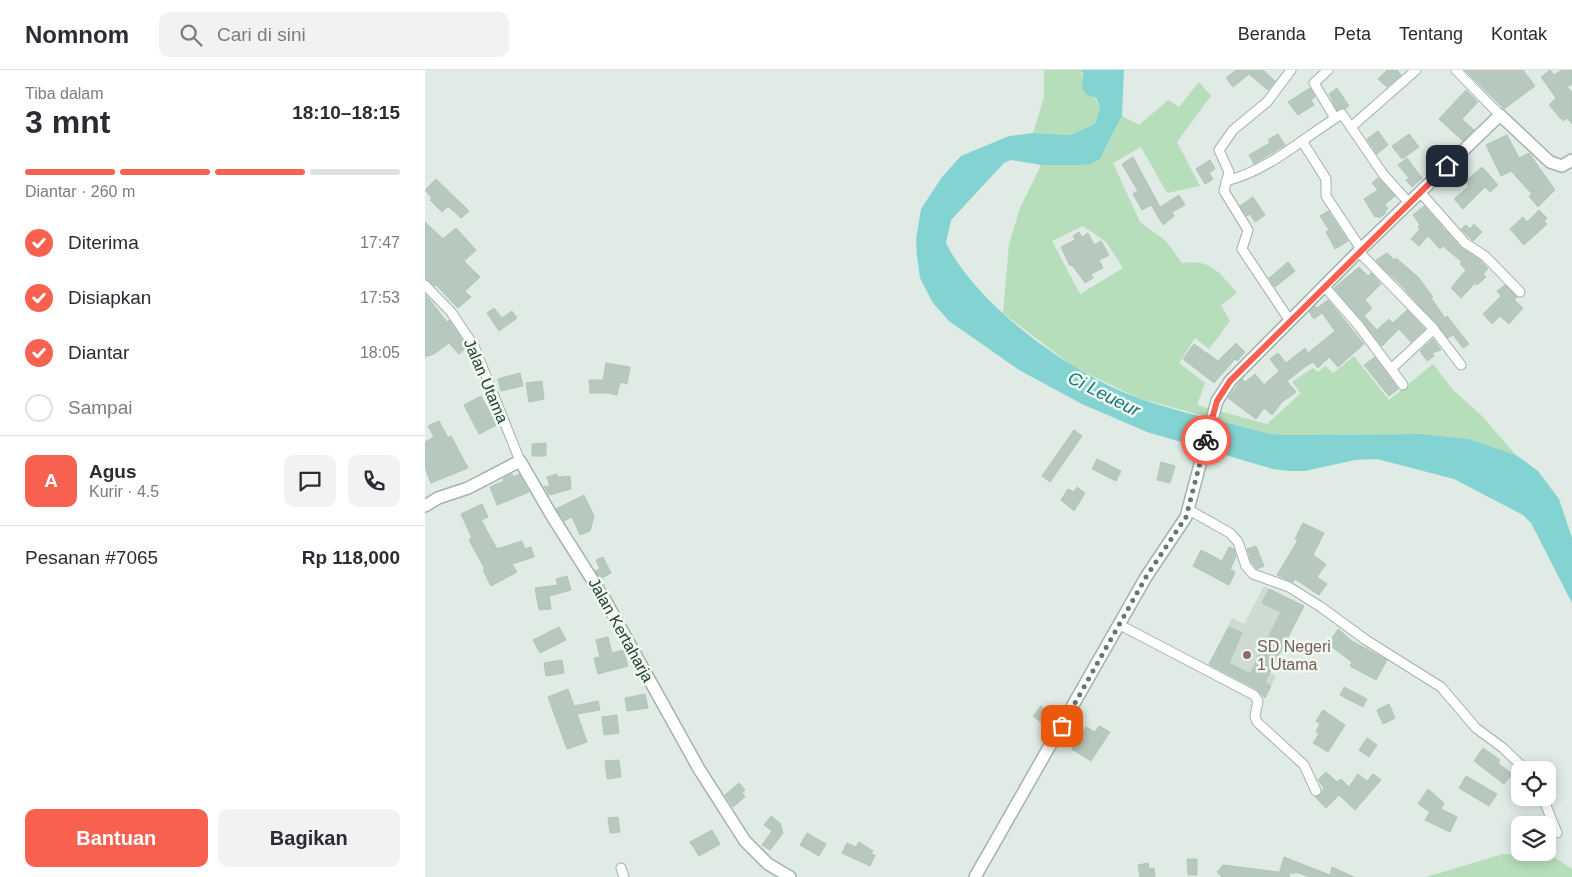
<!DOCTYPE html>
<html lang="id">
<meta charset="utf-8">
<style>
:root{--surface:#fff;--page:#f2f2f3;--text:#2b2b33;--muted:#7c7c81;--line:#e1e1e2;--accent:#f86050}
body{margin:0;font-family:Arial,sans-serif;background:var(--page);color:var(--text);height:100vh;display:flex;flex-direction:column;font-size:19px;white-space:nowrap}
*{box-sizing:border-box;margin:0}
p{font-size:16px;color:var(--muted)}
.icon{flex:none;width:28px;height:28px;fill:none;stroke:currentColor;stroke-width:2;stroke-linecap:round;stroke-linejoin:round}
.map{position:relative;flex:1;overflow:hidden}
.drawer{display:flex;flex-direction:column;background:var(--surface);width:425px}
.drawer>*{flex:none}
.tools{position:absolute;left:1086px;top:691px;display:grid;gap:10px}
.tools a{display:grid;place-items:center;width:45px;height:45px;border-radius:10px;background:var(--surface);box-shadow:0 2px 12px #0003;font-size:25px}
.pin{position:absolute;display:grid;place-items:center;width:42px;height:42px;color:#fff;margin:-21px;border-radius:10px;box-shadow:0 2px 8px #0006}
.courier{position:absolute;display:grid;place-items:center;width:50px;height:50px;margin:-25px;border:4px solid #f86050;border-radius:50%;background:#fff;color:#222;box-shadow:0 1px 6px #0007}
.head em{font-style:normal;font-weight:700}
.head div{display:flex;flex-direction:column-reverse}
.head{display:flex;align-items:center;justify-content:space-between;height:85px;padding:0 25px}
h1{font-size:32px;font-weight:700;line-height:38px}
.bar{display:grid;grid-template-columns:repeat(4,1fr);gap:8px 5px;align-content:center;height:60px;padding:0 25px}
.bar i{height:6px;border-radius:4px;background:var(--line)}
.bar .current{background:var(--accent)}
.bar p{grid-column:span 4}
.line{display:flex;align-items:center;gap:12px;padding:0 25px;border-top:1px solid var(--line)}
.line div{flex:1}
.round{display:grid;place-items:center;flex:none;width:52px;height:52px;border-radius:10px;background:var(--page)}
ol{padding:0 25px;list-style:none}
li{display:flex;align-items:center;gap:15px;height:55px}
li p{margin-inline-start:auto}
li .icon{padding:5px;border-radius:50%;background:var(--accent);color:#fff;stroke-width:4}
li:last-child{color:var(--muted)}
li i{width:28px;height:28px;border:2px solid var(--line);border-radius:50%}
.primary-button{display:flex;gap:10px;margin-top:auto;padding:10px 25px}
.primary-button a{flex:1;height:58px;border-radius:10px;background:var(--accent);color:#fff;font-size:20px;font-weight:700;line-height:58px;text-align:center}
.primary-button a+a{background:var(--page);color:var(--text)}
header{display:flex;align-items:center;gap:30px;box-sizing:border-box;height:70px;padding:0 25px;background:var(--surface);border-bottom:1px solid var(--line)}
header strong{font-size:24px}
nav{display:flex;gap:28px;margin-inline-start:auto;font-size:18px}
.search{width:350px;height:45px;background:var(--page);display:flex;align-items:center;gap:12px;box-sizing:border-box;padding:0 18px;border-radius:10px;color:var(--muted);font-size:19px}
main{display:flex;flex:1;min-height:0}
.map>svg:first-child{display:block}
.built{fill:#cddbd3}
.green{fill:#b7debb;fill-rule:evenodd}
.water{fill:#84d3d3}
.building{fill:#b7c9bf;stroke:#b1c5ba}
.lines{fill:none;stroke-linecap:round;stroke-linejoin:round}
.minor-casing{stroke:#a2b3aa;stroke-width:11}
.tertiary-casing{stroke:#a2b3aa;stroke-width:14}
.minor{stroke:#fff;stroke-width:9}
.tertiary{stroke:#fff;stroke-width:11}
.done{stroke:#62796f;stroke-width:5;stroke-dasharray:0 9}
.route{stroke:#f86050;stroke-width:6}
.education-dot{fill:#8d6e63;stroke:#f0f8f2;stroke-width:2}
.labels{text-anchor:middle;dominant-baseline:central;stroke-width:5;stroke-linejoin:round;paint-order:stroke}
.street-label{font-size:16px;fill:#1f3c30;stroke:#f0f8f2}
.education-label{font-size:16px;fill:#785e54;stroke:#f0f8f2;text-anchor:start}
.water-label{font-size:18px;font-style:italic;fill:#17787a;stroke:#f0f8f2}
</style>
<header>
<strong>Nomnom</strong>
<div class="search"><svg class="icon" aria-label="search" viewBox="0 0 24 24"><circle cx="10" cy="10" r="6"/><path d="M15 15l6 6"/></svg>Cari di sini</div>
<nav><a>Beranda</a><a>Peta</a><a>Tentang</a><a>Kontak</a></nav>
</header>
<main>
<section class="drawer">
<div class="head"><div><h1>3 mnt</h1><p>Tiba dalam</p></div><em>18:10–18:15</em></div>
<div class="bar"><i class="current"></i><i class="current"></i><i class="current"></i><i></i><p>Diantar · 260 m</p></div>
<ol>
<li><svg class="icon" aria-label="check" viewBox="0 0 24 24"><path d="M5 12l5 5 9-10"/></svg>Diterima<p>17:47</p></li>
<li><svg class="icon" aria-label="check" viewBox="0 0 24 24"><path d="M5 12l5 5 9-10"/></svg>Disiapkan<p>17:53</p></li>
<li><svg class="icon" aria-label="check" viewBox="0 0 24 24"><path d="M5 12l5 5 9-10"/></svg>Diantar<p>18:05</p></li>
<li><i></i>Sampai</li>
</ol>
<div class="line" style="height:90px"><b class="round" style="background:var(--accent);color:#fff">A</b><div><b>Agus</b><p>Kurir · 4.5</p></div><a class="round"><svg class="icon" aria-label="chat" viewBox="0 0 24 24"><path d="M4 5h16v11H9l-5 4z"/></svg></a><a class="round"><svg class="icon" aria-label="phone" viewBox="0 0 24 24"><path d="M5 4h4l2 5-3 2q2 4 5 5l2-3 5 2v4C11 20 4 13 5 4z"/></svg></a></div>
<div class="line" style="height:65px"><div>Pesanan #7065</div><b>Rp 118,000</b></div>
<div class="primary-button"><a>Bantuan</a><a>Bagikan</a></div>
</section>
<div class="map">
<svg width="1147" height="807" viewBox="0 0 1147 807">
<rect width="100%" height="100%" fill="#dfebe4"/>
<!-- built -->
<path class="built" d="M 839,516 L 879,536 L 845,603 L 851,606 L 840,628 L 782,598 L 807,548 L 819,554 Z"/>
<!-- green -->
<g class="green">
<path d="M 619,0 L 656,0 L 658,10 L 675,37 L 670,54 L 645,65 L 608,63 L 619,27 Z"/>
<path d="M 774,12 L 786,26 L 752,72 L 775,116 L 742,123 L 716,77 L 688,93 L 715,152 L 741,171 L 757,193 C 786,189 794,202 812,223 L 796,235 L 805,251 L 784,279 L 770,268 L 754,293 L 780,313 L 772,335 L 842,354 L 876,323 L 867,312 L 888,298 L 893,302 L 900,296 L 908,303 L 929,286 L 964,330 L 1008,294 L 1028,320 L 1056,345 L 1091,385 L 1044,369 L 997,364 L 858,365 L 842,363 L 713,328 L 649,297 L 578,243 L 584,174 L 595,138 L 616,95 C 677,93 670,102 697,46 L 714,55 L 743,30 L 754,37 ZM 658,156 L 681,172 L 698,198 L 655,224 L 627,171 Z"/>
<path d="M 1078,784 L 1127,786 L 1147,799 L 1147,807 L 1001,807 Z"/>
</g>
<!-- water -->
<path class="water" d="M 656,0 L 699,0 L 697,46 L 675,89 L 666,94 L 654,95 L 616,95 L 586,90 L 579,93 L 526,150 L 521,173 C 552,236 647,304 713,328 C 754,343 799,351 842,363 L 858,365 L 997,364 L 1044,369 L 1091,385 L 1113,401 L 1134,429 L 1147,468 L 1147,533 L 1106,453 L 1098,445 L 1029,409 L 952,389 L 930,390 L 880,401 L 863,401 L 848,399 L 722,362 L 657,334 L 594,300 L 524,251 L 508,233 L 495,208 L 492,186 L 491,169 L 496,139 L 517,107 L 536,86 L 584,66 L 608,63 L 645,65 L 670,54 L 675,37 L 671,28 L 661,24 L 657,18 L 658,4 Z"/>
<!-- building -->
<g class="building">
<path d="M 811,0 L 838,0 L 850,11 L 843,20 L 824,4 L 808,17 L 801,8 Z"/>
<path d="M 962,0 L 972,0 L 976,5 L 962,17 L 953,9 Z"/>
<path d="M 1040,0 L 1098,0 L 1110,16 L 1079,39 Z"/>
<path d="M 1125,0 L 1129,5 L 1137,0 L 1147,0 L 1147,14 L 1142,17 L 1147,22 L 1147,54 L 1142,48 L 1138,51 L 1124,35 L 1131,28 L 1116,7 Z"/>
<path d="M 885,18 L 890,27 L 886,30 L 889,35 L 873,45 L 863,32 Z"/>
<path d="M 912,18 L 924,36 L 920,39 L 912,40 L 904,24 Z"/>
<path d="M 1041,20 L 1053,32 L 1037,49 L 1049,60 L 1038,71 L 1014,49 Z"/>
<path d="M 953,61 L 963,75 L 952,84 L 942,69 Z"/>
<path d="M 853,64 L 860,75 L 829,94 L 824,85 L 845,73 L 843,70 Z"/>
<path d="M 984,64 L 994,77 L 977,89 L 967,76 Z"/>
<path d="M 1082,65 L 1094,88 L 1104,83 L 1130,120 L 1113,137 L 1104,126 L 1107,124 L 1086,101 L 1076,106 L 1061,75 Z"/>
<path d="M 708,87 L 735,137 L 754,125 L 760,135 L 747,142 L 749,146 L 738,155 L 726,135 L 717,140 L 708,124 L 713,121 L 697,94 Z"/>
<path d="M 982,88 L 997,108 L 987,117 L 981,110 L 984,108 L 973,95 Z"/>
<path d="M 785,90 L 790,99 L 784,103 L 788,109 L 780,114 L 771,99 Z"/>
<path d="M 1057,97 L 1073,115 L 1065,122 L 1060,117 L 1038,139 L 1029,129 L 1044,116 L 1040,112 Z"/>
<path d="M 953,108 L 970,126 L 960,134 L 963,139 L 960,141 L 961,143 L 954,148 L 953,146 L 950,147 L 939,129 L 953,120 L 947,113 Z"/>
<path d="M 11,109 L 44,141 L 36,148 L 23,136 L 17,142 L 5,130 L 7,128 L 0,120 Z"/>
<path d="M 828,127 L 840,145 L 830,152 L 825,144 L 822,146 L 815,136 Z"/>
<path d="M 999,136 L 1035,177 L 1055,190 L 1063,199 L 1058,204 L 1061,207 L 1052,215 L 1050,213 L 1036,228 L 1026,218 L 1041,200 L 1035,194 L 1037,192 L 1018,176 L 1015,179 L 1003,166 L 994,176 L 986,169 L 995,159 L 993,157 L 995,155 L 988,145 Z"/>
<path d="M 1114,140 L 1122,148 L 1119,151 L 1122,154 L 1099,175 L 1085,159 L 1098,147 L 1102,152 Z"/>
<path d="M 903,141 L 923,171 L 910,179 L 901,162 L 904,160 L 895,146 Z"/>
<path d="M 0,152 L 18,169 L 31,158 L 51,180 L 39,191 L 55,207 L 40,221 L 46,227 L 33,238 L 11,215 L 10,216 L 0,209 Z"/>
<path d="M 1049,154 L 1057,162 L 1048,171 L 1036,159 L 1041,155 L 1045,159 Z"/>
<path d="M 654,162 L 657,167 L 663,163 L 669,175 L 676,171 L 684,185 L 674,190 L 678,198 L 666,204 L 668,208 L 660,213 L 647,195 L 645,196 L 636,177 L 650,170 L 648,166 Z"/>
<path d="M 962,183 L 969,190 L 971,188 L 993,207 L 1008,227 L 1006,228 L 1020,248 L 1022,246 L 1044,274 L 1038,278 L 1028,265 L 1023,268 L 977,216 L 955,195 L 951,190 Z"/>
<path d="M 863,192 L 870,201 L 850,217 L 844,208 Z"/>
<path d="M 934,197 L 943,206 L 946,203 L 956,214 L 940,230 L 947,238 L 939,246 L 952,260 L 964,249 L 968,253 L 982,240 L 1000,259 L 986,272 L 974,259 L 957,276 L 909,218 Z"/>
<path d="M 1080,215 L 1092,227 L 1089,230 L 1098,238 L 1084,254 L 1075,246 L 1067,254 L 1058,244 L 1076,226 L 1072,221 Z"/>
<path d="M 0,224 L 22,252 L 24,250 L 42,277 L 34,284 L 24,273 L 9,284 L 0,287 Z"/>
<path d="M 903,230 L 939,274 L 913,297 L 904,287 L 893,298 L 888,292 L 881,296 L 862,311 L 871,322 L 857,332 L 847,345 L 839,338 L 831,349 L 803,328 L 817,309 L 820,312 L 830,304 L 839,315 L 854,301 L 845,289 L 853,283 L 861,293 L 880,278 L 883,283 L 910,261 L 897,243 L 889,249 L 884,242 L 890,236 L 892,238 Z"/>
<path d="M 69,238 L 77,248 L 87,241 L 92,248 L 74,261 L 62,243 Z"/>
<path d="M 1008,269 L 1016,280 L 1007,283 L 1009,286 L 1002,291 L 995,281 Z"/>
<path d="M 811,273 L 820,282 L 812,291 L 810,289 L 789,313 L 758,289 L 769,274 L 793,291 Z"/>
<path d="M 950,287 L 973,319 L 964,326 L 939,295 Z"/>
<path d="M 181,293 L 205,297 L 202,314 L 195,312 L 192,325 L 183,323 L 165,323 L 164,310 L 178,310 Z"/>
<path d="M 95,303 L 98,316 L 76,321 L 73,309 Z"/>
<path d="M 117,311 L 119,329 L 104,332 L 101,313 Z"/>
<path d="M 56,326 L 72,355 L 54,364 L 39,335 Z"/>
<path d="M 14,351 L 23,368 L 26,366 L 43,398 L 6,413 L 0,398 L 0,372 L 9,367 L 3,356 Z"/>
<path d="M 649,360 L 657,366 L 625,412 L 617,406 Z"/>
<path d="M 121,373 L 121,386 L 107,386 L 107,374 Z"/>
<path d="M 672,389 L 696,401 L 691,411 L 667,399 Z"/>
<path d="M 736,392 L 750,396 L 745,413 L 732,410 Z"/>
<path d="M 87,404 L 88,407 L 94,404 L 104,422 L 72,435 L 65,417 L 79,411 L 78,408 Z"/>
<path d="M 132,404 L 133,407 L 145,406 L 146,419 L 124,425 L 119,416 L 125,417 L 122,407 Z"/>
<path d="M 652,417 L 660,423 L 649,441 L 636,430 L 643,419 L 649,422 Z"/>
<path d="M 159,425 L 169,446 L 165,461 L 155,465 L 147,447 L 139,451 L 131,439 Z"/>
<path d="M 57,434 L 63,447 L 56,450 L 72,479 L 97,471 L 100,479 L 106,477 L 109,487 L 87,494 L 92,502 L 66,516 L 58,500 L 60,499 L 44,470 L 47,468 L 36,444 Z"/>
<path d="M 878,453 L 899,463 L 888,485 L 901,494 L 892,507 L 902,514 L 894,525 L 870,509 L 868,512 L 852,505 L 873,470 L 870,469 Z"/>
<path d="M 831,476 L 839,496 L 832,499 L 827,493 L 822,479 Z"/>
<path d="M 804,477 L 809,479 L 811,487 L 805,499 L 810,502 L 804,515 L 768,496 L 776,480 L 797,491 Z"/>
<path d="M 178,487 L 186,503 L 175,509 L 170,501 L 175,499 L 171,490 Z"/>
<path d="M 142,506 L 146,520 L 124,526 L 126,539 L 114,540 L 110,518 L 133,515 L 131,509 Z"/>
<path d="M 844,519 L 879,536 L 840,612 L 846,616 L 840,628 L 832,619 L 784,594 L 804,557 L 817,563 L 804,593 L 825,604 L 856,542 L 837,533 Z"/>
<path d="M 134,557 L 141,570 L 115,583 L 108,570 Z"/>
<path d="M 913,559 L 927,571 L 962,590 L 951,610 L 925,596 L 927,592 L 903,574 Z"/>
<path d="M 183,567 L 187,583 L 198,580 L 203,596 L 173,604 L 169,588 L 175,587 L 171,570 Z"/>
<path d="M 137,590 L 139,603 L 121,606 L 119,593 Z"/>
<path d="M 919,617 L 942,629 L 938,637 L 915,625 Z"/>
<path d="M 143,619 L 149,636 L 173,631 L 175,640 L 152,644 L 162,672 L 142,679 L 123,627 Z"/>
<path d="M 220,624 L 223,638 L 202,641 L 200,628 Z"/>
<path d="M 964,634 L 970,648 L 958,654 L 952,640 Z"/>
<path d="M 616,636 L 624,643 L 616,652 L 608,646 Z"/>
<path d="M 898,640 L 920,655 L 903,682 L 888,673 L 894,664 L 891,662 L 895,654 L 891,651 Z"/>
<path d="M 192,645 L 194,663 L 179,665 L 177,647 Z"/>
<path d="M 674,656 L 685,662 L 666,691 L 647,679 L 661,657 L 670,662 Z"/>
<path d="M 942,668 L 952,675 L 944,687 L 934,680 Z"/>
<path d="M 1058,678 L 1075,690 L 1073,693 L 1087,704 L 1079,714 L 1049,691 Z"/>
<path d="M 194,690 L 196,707 L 182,709 L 180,691 Z"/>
<path d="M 901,702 L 912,712 L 916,709 L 924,717 L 933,704 L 942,711 L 948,704 L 956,710 L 930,740 L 914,725 L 901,738 L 890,727 L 896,725 L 899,718 L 893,710 Z"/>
<path d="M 1041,706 L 1072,724 L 1064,736 L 1034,718 Z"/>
<path d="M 314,713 L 320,720 L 317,723 L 320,727 L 308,737 L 300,725 Z"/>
<path d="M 1003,719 L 1019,733 L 1016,739 L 1032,747 L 1025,762 L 1000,750 L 1005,742 L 993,734 Z"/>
<path d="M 346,746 L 355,753 L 358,763 L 345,780 L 337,775 L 347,761 L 339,755 Z"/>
<path d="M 193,747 L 195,762 L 185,763 L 183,748 Z"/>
<path d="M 287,760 L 295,774 L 274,786 L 265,772 Z"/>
<path d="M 382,763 L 401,774 L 394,786 L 375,775 Z"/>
<path d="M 434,772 L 448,781 L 446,784 L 450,785 L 445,796 L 417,783 L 422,773 L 431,777 Z"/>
<path d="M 859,787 L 905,805 L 907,797 L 929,807 L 885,807 L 870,802 L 869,804 L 865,802 L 864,807 L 853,807 Z"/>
<path d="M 762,789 L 772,789 L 772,805 L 763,805 Z"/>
<path d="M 723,793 L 724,799 L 729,798 L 730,807 L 715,807 L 713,795 Z"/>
<path d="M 798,795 L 853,802 L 852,807 L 797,807 L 792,802 Z"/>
</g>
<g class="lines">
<!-- minor casing -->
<g class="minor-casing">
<g id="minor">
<path d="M 903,0 L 889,13 L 910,48"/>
<path d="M 1031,0 L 1075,45"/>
<path d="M 926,57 L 991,0"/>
<path d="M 877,71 L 901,109 L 901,126 L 936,179"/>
<path d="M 801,111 C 845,100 879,67 917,44 L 958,104 L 984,133"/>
<path d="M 995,122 L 1040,173 L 1060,186 L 1095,222"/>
<path d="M 934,182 L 1007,257 L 1036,295"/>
<path d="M 0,215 L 26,242 L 49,276 L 95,391"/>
<path d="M 899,216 L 934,256 L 978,315"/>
<path d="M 865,251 L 817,179 L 823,160 L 799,121 L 804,102 L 794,80 L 808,60 L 842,32 L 866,0"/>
<path d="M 966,299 L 1009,259"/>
<path d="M 764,440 L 805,463 L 813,472 L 821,496 L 828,504 L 864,517 L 896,537 L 941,570 L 1016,617 L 1051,658 L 1078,678 L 1101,700"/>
<path d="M 695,555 L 829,625 L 833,631 L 830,646 L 832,652 L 879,695 L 891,721"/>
<path d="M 1118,728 L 1132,763"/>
<path d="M 196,798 L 199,807"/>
</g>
</g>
<!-- tertiary casing -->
<g class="tertiary-casing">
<g id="tertiary">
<path d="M 0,436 L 13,428 L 43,418 L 95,391 L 127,446 L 180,530 L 274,699 L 320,771 L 343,794 L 365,807"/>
<path d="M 550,807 L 721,507 L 761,447 L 792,331 L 805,311 L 936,179 L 1075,45 L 1125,92 L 1137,96 L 1147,90"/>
</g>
</g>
<!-- minor -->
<use href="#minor" class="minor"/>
<!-- tertiary -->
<use href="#tertiary" class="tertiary"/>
</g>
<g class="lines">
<!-- done -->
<path class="done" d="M 637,656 L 721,507 L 761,447 L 781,370"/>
<!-- route -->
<path class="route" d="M 781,370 L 792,331 L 805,311 L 1022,96"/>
</g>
<!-- markers -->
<circle class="education-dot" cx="822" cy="585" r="5"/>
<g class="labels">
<!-- street labels -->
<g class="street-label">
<text transform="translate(61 311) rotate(67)">Jalan Utama</text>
<text transform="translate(196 560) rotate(61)">Jalan Kertaharja</text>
</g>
<!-- education labels -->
<g class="education-label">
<text x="832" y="576">SD Negeri<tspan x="832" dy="18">1 Utama</tspan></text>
</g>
<!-- water labels -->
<g class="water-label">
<text transform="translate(679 324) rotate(27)">Ci Leueur</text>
</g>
</g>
</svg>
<div class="tools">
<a><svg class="icon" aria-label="locate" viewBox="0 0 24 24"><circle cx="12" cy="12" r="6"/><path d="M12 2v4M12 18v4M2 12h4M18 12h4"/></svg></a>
<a><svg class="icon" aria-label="layers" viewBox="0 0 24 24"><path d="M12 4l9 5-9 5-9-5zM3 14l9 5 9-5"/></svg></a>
</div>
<div class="pin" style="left:637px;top:656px;background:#ea580c"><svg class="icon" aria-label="bag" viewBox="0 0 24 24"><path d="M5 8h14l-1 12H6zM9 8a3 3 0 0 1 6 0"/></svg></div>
<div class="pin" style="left:1022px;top:96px;background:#1f2937"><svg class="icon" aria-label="home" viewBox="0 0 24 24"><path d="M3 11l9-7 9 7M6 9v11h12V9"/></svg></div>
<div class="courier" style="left:781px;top:370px"><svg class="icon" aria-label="bike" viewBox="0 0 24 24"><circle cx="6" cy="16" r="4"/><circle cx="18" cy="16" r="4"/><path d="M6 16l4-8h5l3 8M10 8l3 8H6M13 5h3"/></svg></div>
</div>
</main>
